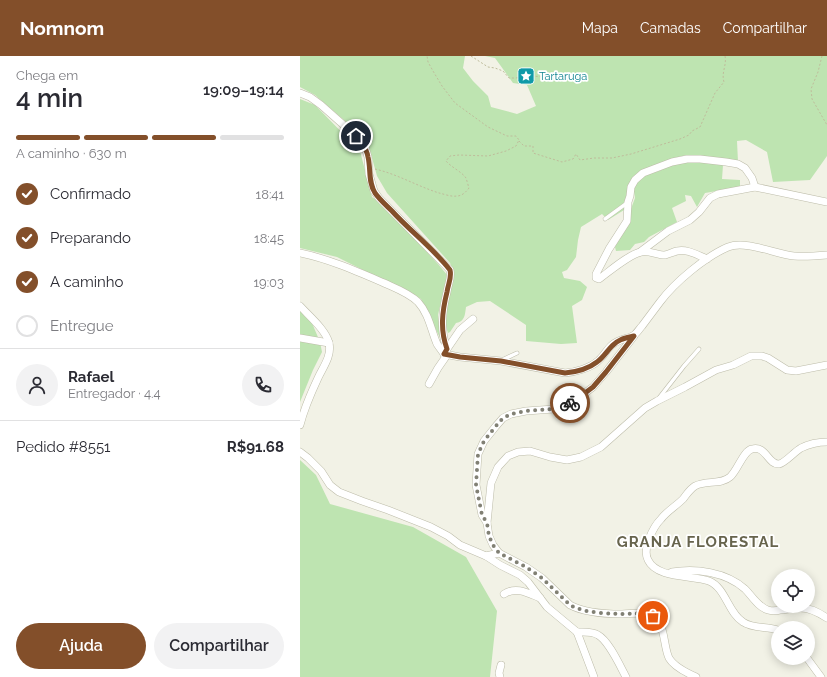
<!DOCTYPE html>
<html lang="pt">
<meta charset="utf-8">
<style>
:root{--surface:#fff;--page:#f2f2f3;--text:#2b2b33;--muted:#7c7c81;--line:#e1e1e2;--accent:#834f2a}
body{margin:0;font-family:Raleway,sans-serif;background:var(--page);color:var(--text);height:100vh;display:flex;flex-direction:column;font-size:15px;white-space:nowrap}
*{box-sizing:border-box;margin:0}
p{font-size:13px;color:var(--muted)}
.icon{flex:none;width:22px;height:22px;fill:none;stroke:currentColor;stroke-width:2;stroke-linecap:round;stroke-linejoin:round}
.map{position:relative;flex:1;overflow:hidden}
.drawer{display:flex;flex-direction:column;background:var(--surface);width:300px}
.drawer>*{flex:none}
.buttons{position:absolute;left:471px;top:513px;display:grid;gap:8px}
.buttons a{display:grid;place-items:center;width:44px;height:44px;border-radius:50%;background:var(--surface);box-shadow:0 2px 10px #0003;font-size:20px}
.pin{position:absolute;display:grid;place-items:center;width:34px;height:34px;color:#fff;margin:-17px;border:2px solid #fff;border-radius:50%;box-shadow:0 1px 4px #0007}
.courier{position:absolute;display:grid;place-items:center;width:40px;height:40px;margin:-20px;border:3px solid #834f2a;border-radius:50%;background:#fff;color:#222;box-shadow:0 1px 5px #0007}
.head em{font-style:normal;font-weight:600}
.head div{display:flex;flex-direction:column-reverse}
.head{display:flex;align-items:center;justify-content:space-between;height:68px;padding:0 16px}
h1{font-size:26px;font-weight:600;line-height:30px}
.bar{display:grid;grid-template-columns:repeat(4,1fr);gap:6px 4px;align-content:center;height:48px;padding:0 16px}
.bar i{height:5px;border-radius:3px;background:var(--line)}
.bar .current{background:var(--accent)}
.bar p{grid-column:span 4}
.line{display:flex;align-items:center;gap:10px;padding:0 16px;border-top:1px solid var(--line)}
.line div{flex:1}
.round{display:grid;place-items:center;flex:none;width:42px;height:42px;border-radius:21px;background:var(--page)}
ol{padding:0 16px;list-style:none}
li{display:flex;align-items:center;gap:12px;height:44px}
li p{margin-inline-start:auto}
li .icon{padding:4px;border-radius:50%;background:var(--accent);color:#fff;stroke-width:4}
li:last-child{color:var(--muted)}
li i{width:22px;height:22px;border:2px solid var(--line);border-radius:50%}
.primary-button{display:flex;gap:8px;margin-top:auto;padding:8px 16px}
.primary-button a{flex:1;height:46px;border-radius:24px;background:var(--accent);color:#fff;font-size:16px;font-weight:600;line-height:46px;text-align:center}
.primary-button a+a{background:var(--page);color:var(--text)}
header{display:flex;align-items:center;gap:24px;box-sizing:border-box;height:56px;padding:0 20px;background:var(--accent);color:#fff}
header strong{font-size:19px}
nav{display:flex;gap:22px;margin-inline-start:auto;font-size:14px}
main{display:flex;flex:1;min-height:0}
.map>svg:first-child{display:block}
.green{fill:#bee4b1}
.lines{fill:none;stroke-linecap:round;stroke-linejoin:round}
.service-casing{stroke:#bdbca9;stroke-width:4.5}
.minor-casing{stroke:#bdbca9;stroke-width:8}
.path{stroke:#bebc9b;stroke-width:1;stroke-dasharray:2 2;stroke-linecap:butt}
.service{stroke:#fff;stroke-width:3.5}
.minor{stroke:#fff;stroke-width:7}
.done{stroke:#818074;stroke-width:4;stroke-dasharray:0 7.2}
.route{stroke:#834f2a;stroke-width:5}
.labels{text-anchor:middle;dominant-baseline:central;stroke-width:3.5;stroke-linejoin:round;paint-order:stroke}
.culture-label{font-size:11px;fill:#0d838f;stroke:#fff;text-anchor:start}
.district-label{font-size:15px;font-weight:bold;letter-spacing:1px;fill:#67644d;stroke:#fff}
</style>
<header>
<strong>Nomnom</strong>
<nav><a>Mapa</a><a>Camadas</a><a>Compartilhar</a></nav>
</header>
<main>
<section class="drawer">
<div class="head"><div><h1>4 min</h1><p>Chega em</p></div><em>19:09–19:14</em></div>
<div class="bar"><i class="current"></i><i class="current"></i><i class="current"></i><i></i><p>A caminho · 630 m</p></div>
<ol>
<li><svg class="icon" aria-label="check" viewBox="0 0 24 24"><path d="M5 12l5 5 9-10"/></svg>Confirmado<p>18:41</p></li>
<li><svg class="icon" aria-label="check" viewBox="0 0 24 24"><path d="M5 12l5 5 9-10"/></svg>Preparando<p>18:45</p></li>
<li><svg class="icon" aria-label="check" viewBox="0 0 24 24"><path d="M5 12l5 5 9-10"/></svg>A caminho<p>19:03</p></li>
<li><i></i>Entregue</li>
</ol>
<div class="line" style="height:72px"><a class="round"><svg class="icon" aria-label="person" viewBox="0 0 24 24"><circle cx="12" cy="8" r="4"/><path d="M4 21q1-7 8-7t8 7"/></svg></a><div><b>Rafael</b><p>Entregador · 4.4</p></div><a class="round"><svg class="icon" aria-label="phone" viewBox="0 0 24 24"><path d="M5 4h4l2 5-3 2q2 4 5 5l2-3 5 2v4C11 20 4 13 5 4z"/></svg></a></div>
<div class="line" style="height:52px"><div>Pedido #8551</div><b>R$91.68</b></div>
<div class="primary-button"><a>Ajuda</a><a>Compartilhar</a></div>
</section>
<div class="map">
<svg width="527" height="621" viewBox="0 0 527 621">
<rect width="100%" height="100%" fill="#f2f2e6"/>
<!-- green -->
<g class="green">
<path d="M 0,0 L 165,0 L 163,12 L 173,25 L 188,40 L 191,51 L 217,58 L 236,50 L 227,29 L 213,27 L 195,2 L 185,0 L 527,0 L 527,100 L 510,124 L 473,126 L 467,96 L 446,84 L 437,85 L 438,106 L 387,99 L 374,102 L 336,119 L 328,130 L 330,140 L 324,154 L 308,164 L 302,158 L 281,171 L 278,184 L 276,201 L 267,214 L 262,216 L 264,222 L 280,225 L 287,231 L 282,244 L 272,250 L 277,287 L 261,288 L 226,285 L 226,269 L 190,245 L 177,246 L 166,251 C 165,258 165,266 156,267 L 150,276 L 148,277 L 146,271 L 146,249 L 154,217 L 150,207 L 87,137 L 77,120 L 67,84 L 15,39 L 0,31 Z"/>
<path d="M 0,43 L 15,49 L 60,95 L 72,141 L 83,149 L 138,208 L 148,220 L 145,228 L 138,259 L 140,282 L 121,243 L 37,201 L 0,192 Z"/>
<path d="M 406,106 L 423,109 L 422,123 L 440,124 L 440,131 L 405,137 L 397,151 L 391,140 L 385,139 L 386,145 L 372,152 L 377,166 L 349,181 L 344,186 L 335,188 L 330,194 L 316,195 L 315,191 L 322,177 L 335,142 L 333,129 L 348,117 L 359,115 L 375,107 Z"/>
<path d="M 0,255 L 12,267 L 20,286 L 22,296 L 13,314 L 0,346 Z"/>
<path d="M 0,404 L 16,419 L 30,448 L 113,471 L 166,501 L 197,555 L 190,621 L 0,621 Z"/>
</g>
<g class="lines">
<!-- service casing -->
<g class="service-casing">
<g id="service">
<path d="M 305,163 L 327,147"/>
<path d="M 202,304 L 217,297"/>
<path d="M 359,342 L 384,310 L 399,293"/>
</g>
</g>
<!-- minor casing -->
<g class="minor-casing">
<g id="minor">
<path d="M 0,37 L 10,41 L 21,49 L 56,80 L 65,91 L 68,101 L 69,118 L 74,135 L 79,142 L 150,214 C 152,222 148,228 147,236 C 142,256 140,274 147,293 L 144,298 C 142,295 139,291 137,288 C 131,274 129,258 118,246 C 109,237 95,232 84,227 C 56,215 29,203 0,197"/>
<path d="M 340,196 L 368,175 L 390,164 L 399,156 L 410,142 L 418,138 L 455,131 L 527,146"/>
<path d="M 407,203 C 397,199 388,193 377,195 C 373,196 369,198 365,199 C 357,199 349,194 341,196 C 328,199 310,215 299,223 L 296,222 L 296,218 L 309,193 L 327,165 L 328,146 L 330,140 L 331,131 L 335,124 L 343,117 L 372,106 L 387,103 L 400,103 L 426,106 L 438,108 L 445,112 L 452,122 L 455,131"/>
<path d="M 0,250 C 9,260 26,274 29,287 C 32,300 23,311 18,322 C 11,337 4,353 0,369"/>
<path d="M 0,282 L 29,287"/>
<path d="M 147,293 L 160,274 L 173,263"/>
<path d="M 144,298 L 160,301 L 201,305 L 265,317 C 276,316 290,312 298,305 C 304,300 307,293 312,289 C 320,282 329,283 334,279 C 337,277 340,272 342,270 C 348,262 354,254 360,246 C 375,226 405,201 428,191 C 446,184 475,198 494,200 C 505,201 516,200 527,199"/>
<path d="M 129,328 L 138,312 L 147,299"/>
<path d="M 0,396 L 8,402 L 21,415 L 30,429 L 39,436 L 62,445 L 88,454 L 131,471 L 148,480 L 160,489 L 186,500 L 199,497"/>
<path d="M 187,467 L 182,459 L 176,429 L 178,398 L 184,385 L 196,370 L 203,362 L 211,358 L 226,355 L 254,353 L 273,346 L 293,331 L 306,316 L 334,280"/>
<path d="M 186,500 L 200,509 L 220,519 L 228,526 L 247,551 L 277,576 L 294,621"/>
<path d="M 372,516 C 396,512 426,516 445,533 C 452,540 458,551 468,554 C 471,555 476,555 480,554 C 486,554 492,552 498,552 C 509,551 518,556 527,562"/>
<path d="M 204,538 C 216,530 228,537 240,542"/>
<path d="M 478,574 C 467,570 453,573 443,566 C 428,557 426,532 409,525 C 393,519 357,523 348,504 C 342,493 353,471 361,463 C 367,455 376,450 383,443 C 387,438 390,433 395,430 C 406,424 421,429 430,421 C 438,414 443,395 452,393 C 466,389 468,409 479,408 C 485,407 494,396 501,392 C 509,388 518,386 527,386"/>
<path d="M 277,576 C 284,576 292,575 298,579 C 309,585 320,610 326,621"/>
<path d="M 507,602 L 521,621"/>
<path d="M 200,621 L 199,617 L 201,609"/>
<path d="M 396,621 C 387,617 374,611 369,602 C 363,590 366,567 352,560 C 344,555 331,558 322,558 C 305,558 285,557 270,549 L 242,522 L 226,511 L 199,497 L 193,489 L 189,480 L 187,467 L 191,427 L 198,411 L 208,400 L 218,396 L 230,395 L 250,401 L 267,404 L 281,401 L 301,391 L 345,352 L 357,345 L 385,331 L 416,314 L 433,309 L 451,300 L 462,300 L 468,302 L 487,314 L 496,315 L 527,309"/>
</g>
</g>
<!-- path -->
<g class="path">
<path d="M 171,0 L 188,11 L 195,12 L 203,15 L 209,22 L 216,22 L 226,20 L 256,21"/>
<path d="M 522,0 L 518,16 L 511,33 L 512,43 L 527,69"/>
<path d="M 219,85 L 224,90 L 233,90 L 233,97 L 262,106 L 273,103 L 276,98 L 280,104 L 294,102 L 312,102 L 331,98 L 380,83 L 389,79 L 392,75 L 400,71 L 415,37 L 424,26 C 421,17 427,9 425,0"/>
<path d="M 75,113 C 97,118 117,130 139,137 C 144,138 151,141 157,140 C 162,140 166,136 169,132 C 168,129 167,125 166,122 C 162,116 151,111 146,105 L 150,100 L 159,99 L 188,100 L 206,95 L 216,90 L 219,84 L 216,80 L 207,80 L 188,71 L 155,47 L 142,30 L 133,15 L 128,6 L 127,0"/>
</g>
<!-- service -->
<use href="#service" class="service"/>
<!-- minor -->
<use href="#minor" class="minor"/>
</g>
<g class="lines">
<!-- done -->
<path class="done" d="M 270,347 L 254,353 L 226,355 L 211,358 L 203,362 L 196,370 L 184,385 L 178,398 L 176,429 L 182,459 L 187,467 L 189,480 L 193,489 L 199,497 L 226,511 L 242,522 L 270,549 C 284,557 303,557 319,558 C 331,558 342,556 353,560"/>
<!-- route -->
<path class="route" d="M 56,80 C 61,87 67,92 68,101 C 71,113 68,126 75,137 C 80,144 86,149 92,155 C 110,175 133,192 150,214 C 152,222 148,228 147,236 C 142,256 140,274 147,293 L 144,298 L 160,301 L 201,305 L 265,317 C 276,316 288,313 297,306 C 303,302 307,295 312,290 C 318,283 326,282 334,280 L 306,316 L 293,331 L 273,346 L 270,347"/>
</g>
<!-- icons -->
<defs>
<g id="sight-square" transform="scale(0.9)"><rect x="-9" y="-9" width="18" height="18" rx="4" fill="#0f9aa8" stroke="#fff"/><path d="M0-6L1.8-2.2L6-1.7L2.9 1.2L3.7 5.4L0 3.3L-3.7 5.4L-2.9 1.2L-6-1.7L-1.8-2.2Z" fill="#fff"/></g>
</defs>
<g fill-rule="evenodd">
<use href="#sight-square" x="226" y="20"/>
</g>
<g class="labels">
<!-- culture labels -->
<g class="culture-label">
<text x="239" y="20">Tartaruga</text>
</g>
<!-- district labels -->
<g class="district-label">
<text x="398" y="486">GRANJA FLORESTAL</text>
</g>
</g>
</svg>
<div class="buttons">
<a><svg class="icon" aria-label="locate" viewBox="0 0 24 24"><circle cx="12" cy="12" r="6"/><path d="M12 2v4M12 18v4M2 12h4M18 12h4"/></svg></a>
<a><svg class="icon" aria-label="layers" viewBox="0 0 24 24"><path d="M12 4l9 5-9 5-9-5zM3 14l9 5 9-5"/></svg></a>
</div>
<div class="pin" style="left:353px;top:560px;background:#ea580c"><svg class="icon" aria-label="bag" viewBox="0 0 24 24"><path d="M5 8h14l-1 12H6zM9 8a3 3 0 0 1 6 0"/></svg></div>
<div class="pin" style="left:56px;top:80px;background:#1f2937"><svg class="icon" aria-label="home" viewBox="0 0 24 24"><path d="M3 11l9-7 9 7M6 9v11h12V9"/></svg></div>
<div class="courier" style="left:270px;top:347px"><svg class="icon" aria-label="bike" viewBox="0 0 24 24"><circle cx="6" cy="16" r="4"/><circle cx="18" cy="16" r="4"/><path d="M6 16l4-8h5l3 8M10 8l3 8H6M13 5h3"/></svg></div>
</div>
</main>
